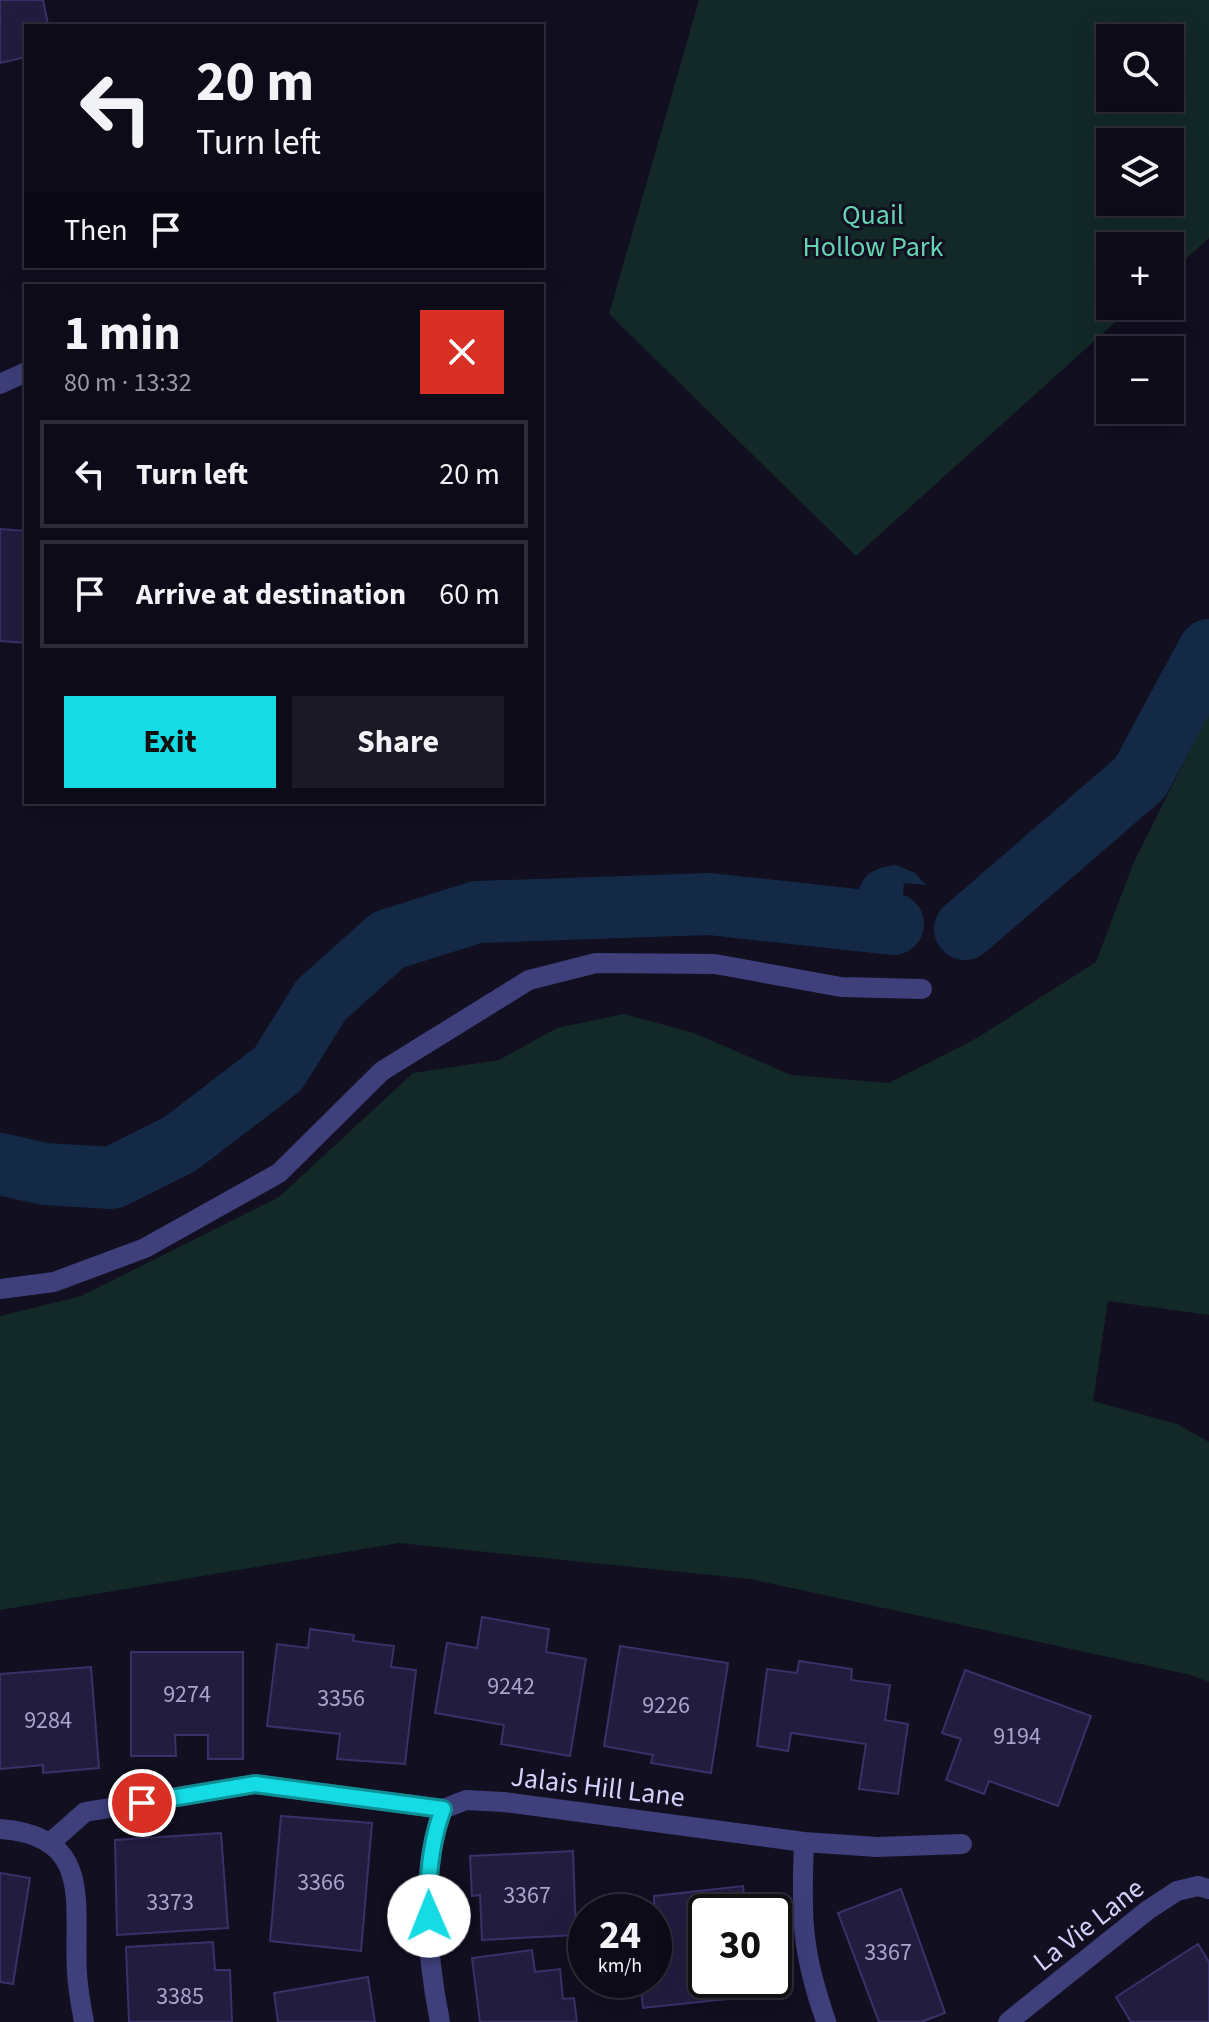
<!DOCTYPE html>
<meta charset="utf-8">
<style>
:root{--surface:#0d0b18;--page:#1b1925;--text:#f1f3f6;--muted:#9a9ba2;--line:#2d2b37;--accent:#15dce4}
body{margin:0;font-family:"Source Sans 3",sans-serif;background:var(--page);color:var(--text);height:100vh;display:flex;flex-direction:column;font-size:30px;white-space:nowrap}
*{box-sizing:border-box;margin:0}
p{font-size:26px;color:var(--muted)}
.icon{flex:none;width:44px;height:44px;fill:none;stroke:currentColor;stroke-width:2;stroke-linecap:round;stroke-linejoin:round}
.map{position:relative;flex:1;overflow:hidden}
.side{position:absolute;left:24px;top:284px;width:520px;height:520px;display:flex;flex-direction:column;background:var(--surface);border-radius:0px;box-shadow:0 8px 32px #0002,0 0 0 2px var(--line)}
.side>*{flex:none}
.banner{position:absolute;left:24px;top:24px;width:520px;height:244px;border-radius:0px;box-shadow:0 8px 32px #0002,0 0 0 2px var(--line);background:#0d0b18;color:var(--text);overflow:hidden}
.fabs{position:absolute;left:1096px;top:24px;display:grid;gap:16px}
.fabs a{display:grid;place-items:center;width:88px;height:88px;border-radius:0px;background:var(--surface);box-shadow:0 8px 32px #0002,0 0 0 2px var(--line);font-size:40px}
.speed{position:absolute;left:568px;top:1894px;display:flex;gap:16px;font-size:40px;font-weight:700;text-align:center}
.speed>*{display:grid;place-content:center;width:104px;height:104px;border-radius:50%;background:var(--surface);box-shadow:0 8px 32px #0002,0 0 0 2px var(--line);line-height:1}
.speed small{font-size:20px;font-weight:400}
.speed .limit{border:4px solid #111;border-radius:12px;background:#fff;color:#111}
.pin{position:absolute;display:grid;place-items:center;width:68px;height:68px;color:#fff;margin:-34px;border:4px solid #fff;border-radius:50%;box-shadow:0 2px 8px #0007}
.me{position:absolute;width:88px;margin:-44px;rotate:359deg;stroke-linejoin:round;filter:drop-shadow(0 0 6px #0008)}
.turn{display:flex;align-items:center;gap:28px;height:168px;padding:0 40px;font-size:36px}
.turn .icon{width:104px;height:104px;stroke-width:2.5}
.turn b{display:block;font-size:56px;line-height:68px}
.then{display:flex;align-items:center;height:76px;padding:0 40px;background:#0003;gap:16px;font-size:30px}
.round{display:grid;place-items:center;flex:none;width:84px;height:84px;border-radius:0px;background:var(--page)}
.overview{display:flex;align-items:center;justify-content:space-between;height:136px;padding:0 40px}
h1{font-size:48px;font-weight:700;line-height:60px}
.cta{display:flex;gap:16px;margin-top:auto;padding:16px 40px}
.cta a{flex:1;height:92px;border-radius:0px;background:var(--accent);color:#111;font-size:32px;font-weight:700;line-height:92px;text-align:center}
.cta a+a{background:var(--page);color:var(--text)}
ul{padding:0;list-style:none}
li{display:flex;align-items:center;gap:24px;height:108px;margin:0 16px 12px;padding:0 24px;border:4px solid var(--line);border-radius:0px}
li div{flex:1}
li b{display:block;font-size:30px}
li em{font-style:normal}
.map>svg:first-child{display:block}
.green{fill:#132927;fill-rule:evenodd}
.water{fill:#132945}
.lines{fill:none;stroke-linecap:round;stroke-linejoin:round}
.river{stroke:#132945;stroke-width:62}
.building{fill:#221d3f;stroke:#393169;stroke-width:2}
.minor{stroke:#3e3f7b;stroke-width:20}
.route-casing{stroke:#0e8f94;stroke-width:20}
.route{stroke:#15dce4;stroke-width:14}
.labels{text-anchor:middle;stroke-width:6;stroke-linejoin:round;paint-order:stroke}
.number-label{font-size:24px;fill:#a8a5cc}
.park-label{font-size:28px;fill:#65d4b1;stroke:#110f20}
.street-label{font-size:28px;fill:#d4d2fb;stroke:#110f20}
</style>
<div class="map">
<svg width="1209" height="2022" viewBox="0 0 1209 2022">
<rect width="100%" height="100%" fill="#110f20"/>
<path class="green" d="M 699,0 L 1209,0 L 1209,238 L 1170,273 L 1170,246 L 1110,246 L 1110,306 L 1133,306 L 856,556 L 609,314 ZM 1110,38 L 1170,38 L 1170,98 L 1110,98 ZM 1110,142 L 1170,142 L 1170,202 L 1110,202 Z
M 1209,712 L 1209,1315 L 1108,1301 L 1093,1401 L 1177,1424 L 1209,1442 L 1209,1682 L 1191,1675 L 750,1579 L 399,1543 L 0,1610 L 0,1316 L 81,1296 L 279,1197 L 413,1073 L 499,1060 L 557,1028 L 624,1014 L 694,1033 L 791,1075 L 889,1083 L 977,1038 L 1096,962 L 1133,864 Z"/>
<path class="water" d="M 896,865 L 915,873 L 926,885 L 904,883 L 902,902 L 894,902 L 888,939 L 856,935 C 859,898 850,870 896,865 Z"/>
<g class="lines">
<path class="river" d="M 965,929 L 1140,778 L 1209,650
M 0,1164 L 45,1174 L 112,1178 L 180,1144 L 278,1069 L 321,1000 L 388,940 L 477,912 L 709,904 L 893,924"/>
</g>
<path class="building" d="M 0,0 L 43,0 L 48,24 L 26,26 L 26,57 L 0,63 Z
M 0,529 L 26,531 L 26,643 L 0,641 Z
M 482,1617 L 549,1629 L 546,1652 L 586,1659 L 570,1756 L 501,1744 L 504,1725 L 435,1713 L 447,1643 L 477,1648 Z
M 310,1629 L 354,1635 L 353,1641 L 394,1646 L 391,1667 L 416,1670 L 405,1764 L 337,1759 L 340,1734 L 267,1726 L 277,1644 L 308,1648 Z
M 620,1646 L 728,1663 L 711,1773 L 651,1763 L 653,1755 L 604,1746 Z
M 131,1652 L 243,1652 L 243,1759 L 208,1759 L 208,1735 L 175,1735 L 176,1756 L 131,1756 Z
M 799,1661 L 852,1669 L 851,1680 L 890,1685 L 885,1720 L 908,1724 L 898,1794 L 859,1789 L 866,1744 L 791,1733 L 788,1751 L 757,1746 L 767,1669 L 797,1673 Z
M 91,1667 L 99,1768 L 43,1773 L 43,1765 L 0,1769 L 0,1674 Z
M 965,1670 L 1091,1716 L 1058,1806 L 989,1781 L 984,1794 L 946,1780 L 961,1739 L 942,1733 Z
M 281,1816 L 372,1823 L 361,1951 L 270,1941 Z
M 221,1833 L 228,1928 L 117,1935 L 115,1840 Z
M 573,1851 L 576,1935 L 482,1940 L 480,1895 L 472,1896 L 470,1856 Z
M 0,1873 L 30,1878 L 13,1984 L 0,1982 Z
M 743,1886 L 746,1912 L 706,1912 L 706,1980 L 744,1980 L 746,1997 L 643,2008 L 640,1980 L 654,1980 L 654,1896 Z
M 901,1889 L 945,2013 L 921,2022 L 879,2022 L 838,1913 Z
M 213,1942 L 215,1970 L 230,1970 L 232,2022 L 129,2022 L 126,1947 Z
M 1198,1944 L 1209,1962 L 1209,2022 L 1131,2022 L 1116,1997 Z
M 532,1950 L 535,1972 L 560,1969 L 563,1999 L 574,1998 L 577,2022 L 480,2022 L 472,1958 Z
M 368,1977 L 375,2022 L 278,2022 L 274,1993 Z"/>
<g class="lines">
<path class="minor" d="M 0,384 L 26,372
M 0,1289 L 54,1282 L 145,1248 L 279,1173 L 382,1071 L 529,980 L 596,963 L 715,964 L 841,987 L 922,989
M 0,1829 C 95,1836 73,1904 77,1973 C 78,1989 81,2006 84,2022
M 804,1842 C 801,1915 801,1951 826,2021
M 50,1843 L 85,1812 L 255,1784 L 443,1809
M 440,2022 C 427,1957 419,1871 443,1809 L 466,1800 L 504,1802 L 804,1842 L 877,1847 L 962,1844
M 1008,2022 L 1148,1910 L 1177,1891 L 1198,1886 L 1209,1889"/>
</g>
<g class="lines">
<g class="route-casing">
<path id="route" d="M 142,1803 L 255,1784 L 443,1809 C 430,1844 427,1879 429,1916"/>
</g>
<use href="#route" class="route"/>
</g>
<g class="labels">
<g class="number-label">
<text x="511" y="1694">9242</text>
<text x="187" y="1702">9274</text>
<text x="341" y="1706">3356</text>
<text x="666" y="1713">9226</text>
<text x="48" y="1728">9284</text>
<text x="1017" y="1744">9194</text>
<text x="321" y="1890">3366</text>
<text x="527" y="1903">3367</text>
<text x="170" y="1910">3373</text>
<text x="888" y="1960">3367</text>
<text x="180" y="2004">3385</text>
</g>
<g class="park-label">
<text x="873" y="224">Quail<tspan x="873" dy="32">Hollow Park</tspan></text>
</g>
<g class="street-label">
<text transform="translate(598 1786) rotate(7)" y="10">Jalais Hill Lane</text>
<text transform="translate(1088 1924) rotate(-38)" y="10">La Vie Lane</text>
</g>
</g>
</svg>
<div class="fabs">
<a><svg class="icon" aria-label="search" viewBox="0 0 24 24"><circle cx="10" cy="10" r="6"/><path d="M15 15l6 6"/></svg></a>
<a><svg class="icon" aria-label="layers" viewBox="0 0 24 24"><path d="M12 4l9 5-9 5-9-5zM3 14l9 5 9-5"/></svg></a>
<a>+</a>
<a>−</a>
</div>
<div class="speed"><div>24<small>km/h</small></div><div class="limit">30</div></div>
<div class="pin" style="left:142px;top:1803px;background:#d93025"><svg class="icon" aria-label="arrive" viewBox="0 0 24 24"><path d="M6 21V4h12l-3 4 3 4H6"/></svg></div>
<svg class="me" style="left:429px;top:1916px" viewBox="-20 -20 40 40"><circle r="19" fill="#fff"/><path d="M0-13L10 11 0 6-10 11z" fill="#15dce4"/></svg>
<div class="banner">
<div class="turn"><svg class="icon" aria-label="left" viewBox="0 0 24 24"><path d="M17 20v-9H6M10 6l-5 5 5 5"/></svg><div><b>20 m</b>Turn left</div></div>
<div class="then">Then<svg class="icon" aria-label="arrive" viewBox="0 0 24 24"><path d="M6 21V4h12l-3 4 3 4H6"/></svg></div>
</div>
<section class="side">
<div class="overview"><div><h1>1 min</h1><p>80 m · 13:32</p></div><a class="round" style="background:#d93025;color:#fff"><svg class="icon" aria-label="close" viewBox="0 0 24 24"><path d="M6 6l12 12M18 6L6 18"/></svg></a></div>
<ul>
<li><svg class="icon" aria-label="left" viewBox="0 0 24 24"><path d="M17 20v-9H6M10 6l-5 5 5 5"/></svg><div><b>Turn left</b></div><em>20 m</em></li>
<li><svg class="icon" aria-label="arrive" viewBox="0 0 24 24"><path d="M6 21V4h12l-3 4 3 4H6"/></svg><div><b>Arrive at destination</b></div><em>60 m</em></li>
</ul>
<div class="cta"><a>Exit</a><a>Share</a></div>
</section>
</div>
